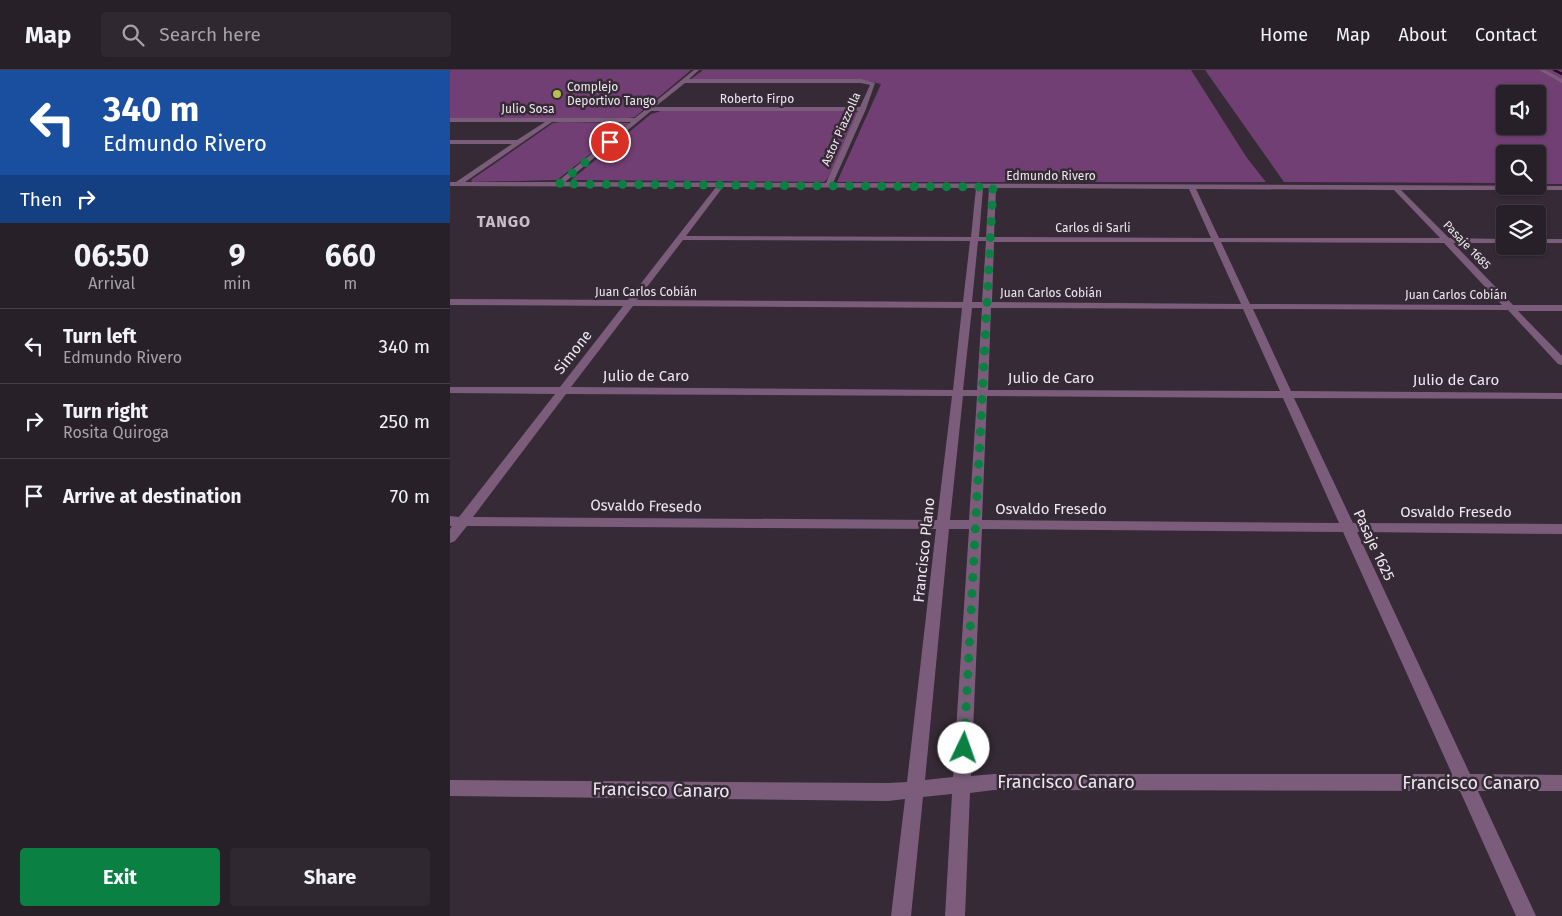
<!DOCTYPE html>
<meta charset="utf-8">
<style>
:root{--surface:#282028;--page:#302830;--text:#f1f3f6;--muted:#a5a3a8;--line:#443e45;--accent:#0b8043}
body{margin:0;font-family:"Fira Sans",sans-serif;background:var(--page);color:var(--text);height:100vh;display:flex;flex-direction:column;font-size:19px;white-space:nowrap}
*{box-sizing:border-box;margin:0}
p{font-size:16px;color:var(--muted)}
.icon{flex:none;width:28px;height:28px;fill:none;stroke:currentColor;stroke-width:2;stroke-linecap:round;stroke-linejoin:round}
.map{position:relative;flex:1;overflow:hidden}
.drawer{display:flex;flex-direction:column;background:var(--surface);width:450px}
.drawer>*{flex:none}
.guide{background:#1a4fa0;color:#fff;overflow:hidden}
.tools{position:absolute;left:1046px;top:15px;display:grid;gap:10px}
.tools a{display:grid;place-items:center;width:50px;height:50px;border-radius:5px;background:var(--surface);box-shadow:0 1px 4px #0004,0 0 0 1px var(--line);font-size:25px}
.pin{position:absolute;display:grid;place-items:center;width:42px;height:42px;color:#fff;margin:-21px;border:2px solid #fff;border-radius:50%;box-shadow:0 1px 5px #0007}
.me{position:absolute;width:55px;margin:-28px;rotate:3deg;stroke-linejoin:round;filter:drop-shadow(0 0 4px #0008)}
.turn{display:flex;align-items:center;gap:18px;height:105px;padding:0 20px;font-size:22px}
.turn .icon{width:65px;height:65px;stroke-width:2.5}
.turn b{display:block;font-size:35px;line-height:42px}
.then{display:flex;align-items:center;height:48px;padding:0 20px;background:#0003;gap:10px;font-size:19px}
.eta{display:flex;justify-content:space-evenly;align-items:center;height:85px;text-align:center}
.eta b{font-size:30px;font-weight:700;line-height:35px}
.cta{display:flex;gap:10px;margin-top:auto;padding:10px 20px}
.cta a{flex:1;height:58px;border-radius:5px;background:var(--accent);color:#fff;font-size:20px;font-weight:700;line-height:58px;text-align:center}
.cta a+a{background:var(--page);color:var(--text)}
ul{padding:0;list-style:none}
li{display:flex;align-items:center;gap:15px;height:75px;padding:0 20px;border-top:1px solid var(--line)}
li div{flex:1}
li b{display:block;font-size:19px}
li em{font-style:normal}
header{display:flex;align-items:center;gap:30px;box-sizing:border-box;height:70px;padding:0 25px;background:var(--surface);border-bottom:1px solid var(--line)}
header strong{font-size:24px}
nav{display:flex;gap:28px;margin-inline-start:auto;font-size:18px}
.search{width:350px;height:45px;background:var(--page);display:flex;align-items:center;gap:12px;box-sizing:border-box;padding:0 18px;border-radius:5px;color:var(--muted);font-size:19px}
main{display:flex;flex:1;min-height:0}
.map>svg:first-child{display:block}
.green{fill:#713f73;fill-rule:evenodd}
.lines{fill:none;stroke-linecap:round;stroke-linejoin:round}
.stream{stroke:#260428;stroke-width:2.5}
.minor{fill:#7b5d7b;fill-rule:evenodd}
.route{stroke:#0b8043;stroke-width:9;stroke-dasharray:0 16.2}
.poi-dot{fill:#b3c24b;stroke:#352a35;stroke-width:2}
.labels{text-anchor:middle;stroke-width:5;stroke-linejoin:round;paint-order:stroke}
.far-poi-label{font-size:12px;fill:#eee7ee;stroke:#352a35;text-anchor:start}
.far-street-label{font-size:12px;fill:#eee7ee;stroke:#352a35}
.street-label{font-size:15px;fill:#eee7ee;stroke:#352a35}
.far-district-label{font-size:16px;font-weight:bold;letter-spacing:1px;fill:#cabcca;stroke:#352a35}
.near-street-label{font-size:18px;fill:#eee7ee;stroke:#352a35}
</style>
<header>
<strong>Map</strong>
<div class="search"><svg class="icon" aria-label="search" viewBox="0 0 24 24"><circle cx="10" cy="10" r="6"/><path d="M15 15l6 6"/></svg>Search here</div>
<nav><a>Home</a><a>Map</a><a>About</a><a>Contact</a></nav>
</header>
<main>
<section class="drawer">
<div class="guide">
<div class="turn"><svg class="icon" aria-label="left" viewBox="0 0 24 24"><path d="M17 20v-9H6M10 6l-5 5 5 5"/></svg><div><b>340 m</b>Edmundo Rivero</div></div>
<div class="then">Then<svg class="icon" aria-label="right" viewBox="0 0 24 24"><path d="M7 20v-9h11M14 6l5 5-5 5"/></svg></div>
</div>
<div class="eta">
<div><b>06:50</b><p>Arrival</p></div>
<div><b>9</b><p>min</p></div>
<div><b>660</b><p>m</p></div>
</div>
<ul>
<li><svg class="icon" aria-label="left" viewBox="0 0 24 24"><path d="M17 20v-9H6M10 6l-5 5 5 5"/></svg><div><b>Turn left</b><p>Edmundo Rivero</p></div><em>340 m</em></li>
<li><svg class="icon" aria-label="right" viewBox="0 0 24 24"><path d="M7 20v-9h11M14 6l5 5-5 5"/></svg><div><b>Turn right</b><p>Rosita Quiroga</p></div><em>250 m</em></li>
<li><svg class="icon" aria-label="arrive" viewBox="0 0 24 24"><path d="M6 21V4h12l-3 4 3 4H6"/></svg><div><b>Arrive at destination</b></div><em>70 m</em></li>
</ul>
<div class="cta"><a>Exit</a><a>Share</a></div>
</section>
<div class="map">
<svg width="1112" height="846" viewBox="0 0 1112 846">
<rect width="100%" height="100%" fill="#352a35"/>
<path class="green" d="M 0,0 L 241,0 L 185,47 L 178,48 L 0,48 Z
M 253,0 L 741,0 L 797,88 L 816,112 L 387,112 L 431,14 L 417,11 L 241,9 Z
M 755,0 L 1112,0 L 1112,114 L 1088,114 L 1088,84 L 1055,84 L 1055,113 L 834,112 ZM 1055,24 L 1088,24 L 1088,56 L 1055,56 Z
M 211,41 L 406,41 L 408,43 L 378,108 L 374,112 L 121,110 L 201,44 Z
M 111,52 L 180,53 L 107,110 L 22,112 L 21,110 L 103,53 Z"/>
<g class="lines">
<path class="stream" d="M 1104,0 L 1112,4"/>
<path class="minor" d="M 244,0 L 249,0 L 239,9 L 411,9 L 425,13 L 416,39 L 383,113 L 1112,116 L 1112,120 L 951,120 L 999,168 L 1055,169 L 1055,173 L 1003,173 L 1063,235 L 1112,235 L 1112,241 L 1068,241 L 1112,286 L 1112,295 L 1108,294 L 1058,240 L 803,239 L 841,321 L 1112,323 L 1112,329 L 844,328 L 903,453 L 1112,454 L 1112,464 L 907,462 L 1020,704 L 1112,705 L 1112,721 L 1028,721 L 1086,846 L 1066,846 L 1010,721 L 544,720 L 520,723 L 515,846 L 495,846 L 502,724 L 473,727 L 461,846 L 441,846 L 455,729 L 438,731 L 0,726 L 0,710 L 438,713 L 457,712 L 486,459 L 17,456 L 5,471 L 0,473 L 0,459 L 2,456 L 0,456 L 0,446 L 9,447 L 105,324 L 0,323 L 0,317 L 110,317 L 173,236 L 0,235 L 0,229 L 178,230 L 266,117 L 0,116 L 0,112 L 6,112 L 62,74 L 0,74 L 0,70 L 67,70 L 95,52 L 0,52 L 0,48 L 185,48 ZM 235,13 L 411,13 L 420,15 L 410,37 L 205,37 ZM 201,41 L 408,41 L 376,113 L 115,112 ZM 102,52 L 181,52 L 107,112 L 15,112 ZM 273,117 L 526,118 L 521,167 L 236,166 ZM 533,118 L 539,118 L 536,167 L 529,167 ZM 546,118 L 739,119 L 761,168 L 544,167 ZM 746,119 L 944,120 L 990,168 L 769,168 ZM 233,170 L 520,171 L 513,232 L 187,230 ZM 528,171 L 536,171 L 532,232 L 522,232 ZM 544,172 L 763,172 L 791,234 L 542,232 ZM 771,172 L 994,173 L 1052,235 L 800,234 ZM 183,236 L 512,238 L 503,320 L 121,317 ZM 522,238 L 532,238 L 527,320 L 513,320 ZM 541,238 L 793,239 L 830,321 L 538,320 ZM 116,324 L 502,326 L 487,450 L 23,447 ZM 513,326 L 527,326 L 519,450 L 500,450 ZM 537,326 L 833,328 L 889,453 L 532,450 ZM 499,459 L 519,459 L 503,707 L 475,710 ZM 532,459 L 893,462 L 1002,704 L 544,704 L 521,706 Z
M 1089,0 L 1095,0 L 1112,9 L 1112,13 Z
M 1088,169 L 1112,169 L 1112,173 L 1088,173 Z"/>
</g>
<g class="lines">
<path class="route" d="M 160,72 L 109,114 L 543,117 L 514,678"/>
</g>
<circle class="poi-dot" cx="107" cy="24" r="5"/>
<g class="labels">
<g class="far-poi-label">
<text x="117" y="21">Complejo<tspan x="117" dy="14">Deportivo Tango</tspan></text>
</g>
<g class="far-street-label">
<text x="307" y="33">Roberto Firpo</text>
<text x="78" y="43">Julio Sosa</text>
<text transform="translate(391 59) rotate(-66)" y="4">Astor Piazzolla</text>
<text x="601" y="110">Edmundo Rivero</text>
<text x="643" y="162">Carlos di Sarli</text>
<text transform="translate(1017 175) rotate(46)" y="4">Pasaje 1685</text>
<text x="196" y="226">Juan Carlos Cobián</text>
<text x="601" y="227">Juan Carlos Cobián</text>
<text x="1006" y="229">Juan Carlos Cobián</text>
</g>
<g class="street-label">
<text transform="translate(123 282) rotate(-52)" y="5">Simone</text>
<text x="196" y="311">Julio de Caro</text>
<text x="601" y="313">Julio de Caro</text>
<text x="1006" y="315">Julio de Caro</text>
<text transform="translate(196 436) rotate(1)" y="5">Osvaldo Fresedo</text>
<text x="601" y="444">Osvaldo Fresedo</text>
<text x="1006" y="447">Osvaldo Fresedo</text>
<text transform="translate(924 475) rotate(65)" y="5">Pasaje 1625</text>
<text transform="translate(474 480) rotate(-84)" y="5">Francisco Plano</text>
</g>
<g class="far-district-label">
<text x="54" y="157">TANGO</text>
</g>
<g class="near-street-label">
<text x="616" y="718">Francisco Canaro</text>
<text x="1021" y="719">Francisco Canaro</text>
<text transform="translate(211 720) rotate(1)" y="6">Francisco Canaro</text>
</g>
</g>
</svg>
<div class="tools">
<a><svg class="icon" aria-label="sound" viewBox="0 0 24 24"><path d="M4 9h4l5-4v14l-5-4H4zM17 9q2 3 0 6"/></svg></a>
<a><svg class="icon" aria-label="search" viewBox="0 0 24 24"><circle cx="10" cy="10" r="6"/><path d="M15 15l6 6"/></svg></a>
<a><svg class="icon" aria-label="layers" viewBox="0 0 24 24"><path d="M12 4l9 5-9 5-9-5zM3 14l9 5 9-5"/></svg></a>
</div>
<div class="pin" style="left:160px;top:72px;background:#d93025"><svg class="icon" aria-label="arrive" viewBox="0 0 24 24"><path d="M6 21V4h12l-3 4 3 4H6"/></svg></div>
<svg class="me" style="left:514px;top:678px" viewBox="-20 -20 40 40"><circle r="19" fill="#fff"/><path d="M0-13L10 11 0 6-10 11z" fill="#0b8043"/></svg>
</div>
</main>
